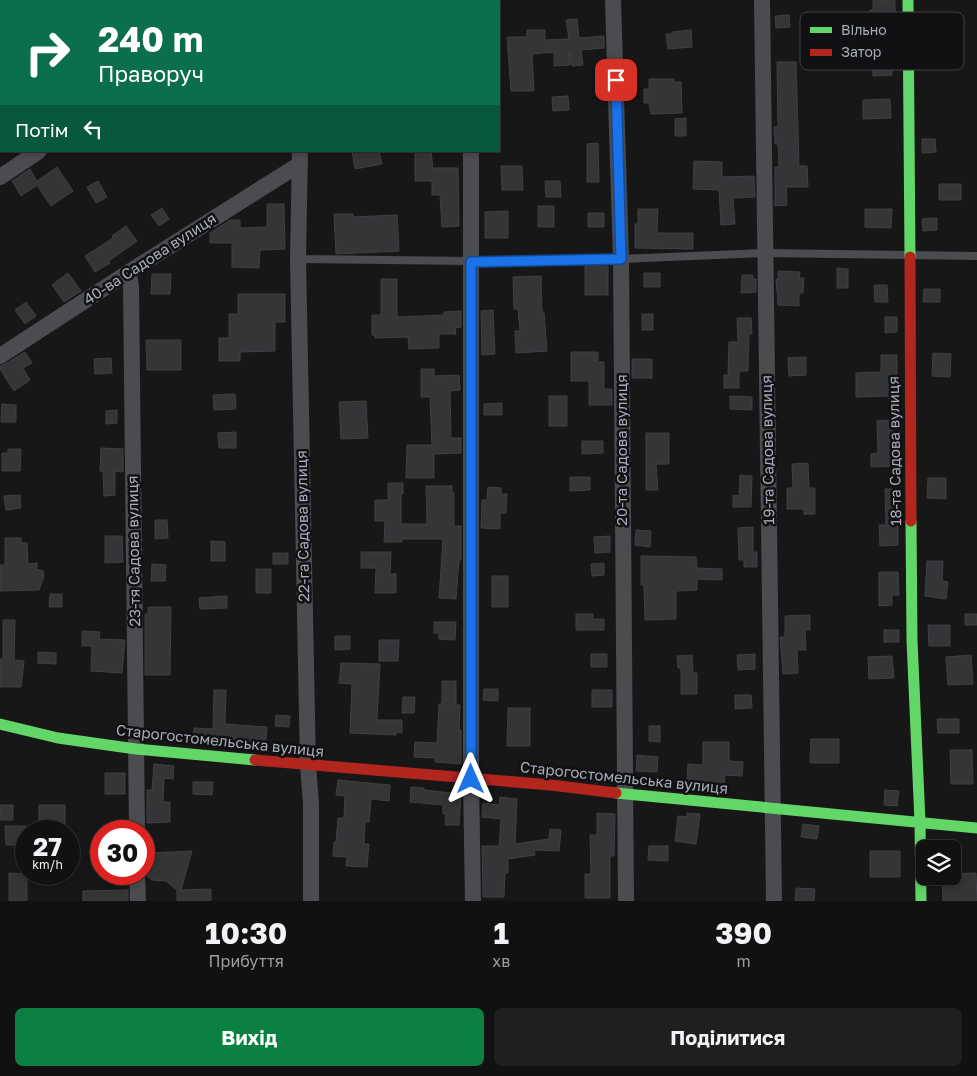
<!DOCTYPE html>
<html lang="uk">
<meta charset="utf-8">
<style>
:root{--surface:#111;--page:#1e1f1f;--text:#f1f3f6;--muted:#9c9d9f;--line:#303131;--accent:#0b8043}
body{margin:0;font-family:"Golos Text",sans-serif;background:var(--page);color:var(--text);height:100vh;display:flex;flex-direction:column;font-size:19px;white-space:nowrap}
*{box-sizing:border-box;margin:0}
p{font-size:16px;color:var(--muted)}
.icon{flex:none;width:28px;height:28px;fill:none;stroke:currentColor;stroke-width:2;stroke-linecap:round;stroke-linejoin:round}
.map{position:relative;height:901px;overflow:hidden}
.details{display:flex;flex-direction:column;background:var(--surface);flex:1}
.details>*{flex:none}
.top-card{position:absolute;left:0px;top:0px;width:500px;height:152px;box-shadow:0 2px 8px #0003,0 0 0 1px var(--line);background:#0b6e4f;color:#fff;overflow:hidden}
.controls{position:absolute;left:916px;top:840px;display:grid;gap:10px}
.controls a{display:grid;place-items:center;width:45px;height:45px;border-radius:8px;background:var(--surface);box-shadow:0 2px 8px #0003,0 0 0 1px var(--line);font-size:25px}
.speed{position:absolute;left:15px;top:820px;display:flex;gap:10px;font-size:25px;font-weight:700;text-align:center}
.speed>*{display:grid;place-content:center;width:65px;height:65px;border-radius:50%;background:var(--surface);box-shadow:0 2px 8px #0003,0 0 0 1px var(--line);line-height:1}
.speed small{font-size:12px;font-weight:400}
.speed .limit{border:8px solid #d22;background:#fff;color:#111}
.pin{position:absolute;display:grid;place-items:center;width:42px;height:42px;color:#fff;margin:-21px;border-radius:10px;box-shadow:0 2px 8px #0006}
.me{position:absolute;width:55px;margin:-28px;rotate:0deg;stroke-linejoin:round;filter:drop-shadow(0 0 4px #0008)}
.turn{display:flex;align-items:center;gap:18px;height:105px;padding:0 15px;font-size:22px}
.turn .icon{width:65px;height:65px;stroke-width:2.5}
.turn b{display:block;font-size:35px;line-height:42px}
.then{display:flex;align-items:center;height:48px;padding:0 15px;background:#0003;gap:10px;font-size:19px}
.eta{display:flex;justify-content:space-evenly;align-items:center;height:85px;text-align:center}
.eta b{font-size:30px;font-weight:700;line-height:35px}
.primary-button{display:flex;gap:10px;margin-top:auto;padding:10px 15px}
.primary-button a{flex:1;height:58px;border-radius:8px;background:var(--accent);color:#fff;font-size:20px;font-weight:700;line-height:58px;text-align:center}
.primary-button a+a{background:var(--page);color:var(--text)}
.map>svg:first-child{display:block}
.building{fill:#343537;stroke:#3f4043}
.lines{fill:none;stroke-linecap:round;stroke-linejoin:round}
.lane{stroke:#4b4c50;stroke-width:8}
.street{stroke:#4b4c50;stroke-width:16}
.fast{stroke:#63d668;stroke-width:11}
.jam{stroke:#b3261e;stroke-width:11}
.route-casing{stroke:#114b97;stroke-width:12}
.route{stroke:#1a73e8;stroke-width:9}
.labels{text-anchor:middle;stroke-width:5;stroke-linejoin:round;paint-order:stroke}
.street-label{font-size:15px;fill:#a8adb8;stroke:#111113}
.key{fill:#111113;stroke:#3e4045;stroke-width:1}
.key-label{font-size:14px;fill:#a8adb8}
</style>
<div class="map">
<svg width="977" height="901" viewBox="0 0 977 901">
<rect width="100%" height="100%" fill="#171717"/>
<path class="building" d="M 873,0 L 895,0 L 895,33 L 870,32 L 870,10 L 873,10 Z
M 789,15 L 790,27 L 776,28 L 775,16 Z
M 577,19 L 579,38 L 604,36 L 604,48 L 581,50 L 583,65 L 572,66 L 570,52 L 570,65 L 554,66 L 554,52 L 532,54 L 534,91 L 511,91 L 507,37 L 527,37 L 527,30 L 545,30 L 545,40 L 569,39 L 566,20 Z
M 691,30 L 692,47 L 668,49 L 666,34 L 672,34 L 672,32 Z
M 777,62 L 796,62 L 799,166 L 807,166 L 808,187 L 786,187 L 787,205 L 775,206 L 775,167 L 779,167 L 778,144 L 775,144 L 774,127 L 778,127 Z
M 873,64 L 892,64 L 892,75 L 873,76 Z
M 649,79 L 674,79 L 674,82 L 681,82 L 682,113 L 651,114 L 649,103 L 644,103 L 644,89 L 649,89 Z
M 568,96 L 569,110 L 553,111 L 552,97 Z
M 890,99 L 891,118 L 863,119 L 863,100 Z
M 686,118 L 686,136 L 675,136 L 675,119 Z
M 922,139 L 935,139 L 936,152 L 922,153 Z
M 598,143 L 599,182 L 587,182 L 587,144 Z
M 352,151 L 379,151 L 382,164 L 355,169 Z
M 415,151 L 431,151 L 433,168 L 458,168 L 459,226 L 442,227 L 440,195 L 432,195 L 432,181 L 415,181 Z
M 694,161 L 722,162 L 722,177 L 754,176 L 755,197 L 733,198 L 735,224 L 721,225 L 719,190 L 693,189 Z
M 501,166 L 522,166 L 523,190 L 502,190 Z
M 57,167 L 73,191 L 51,206 L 37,185 L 21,196 L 12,181 L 30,169 L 37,181 Z
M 98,181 L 107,197 L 96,203 L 87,187 Z
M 545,181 L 560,181 L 561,197 L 546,197 Z
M 939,184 L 961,184 L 961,200 L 939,200 Z
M 267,204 L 284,204 L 285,249 L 260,250 L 259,268 L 232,267 L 232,243 L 210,243 L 210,233 L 230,220 L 240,220 L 240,228 L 267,227 Z
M 538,206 L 554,206 L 554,227 L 538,227 Z
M 162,208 L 169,219 L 159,226 L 151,215 Z
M 638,209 L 658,209 L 657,233 L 693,233 L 693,249 L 635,248 L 635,224 L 638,224 Z
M 865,209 L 892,209 L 891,228 L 865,227 Z
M 508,211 L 508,238 L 485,238 L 485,212 Z
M 588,213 L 604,213 L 604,227 L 588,227 Z
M 334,214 L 353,214 L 353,217 L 397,215 L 399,251 L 336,254 Z
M 937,218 L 937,230 L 923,231 L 922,219 Z
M 126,226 L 137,241 L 109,261 L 110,263 L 95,272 L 85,256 L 113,238 L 112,236 Z
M 585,266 L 608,266 L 608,295 L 585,295 Z
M 837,268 L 848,269 L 848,288 L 837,288 Z
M 778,271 L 800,272 L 799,278 L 804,278 L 803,293 L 799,293 L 799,306 L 778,305 L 776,279 L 778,280 Z
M 68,273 L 81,291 L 64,302 L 52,285 Z
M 644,273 L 660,273 L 660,287 L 644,287 Z
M 152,274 L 171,274 L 170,294 L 151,294 Z
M 742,275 L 753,275 L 753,279 L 756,279 L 756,292 L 741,293 Z
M 541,276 L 542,312 L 544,312 L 547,351 L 516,353 L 515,331 L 520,331 L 518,309 L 514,309 L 513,277 Z
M 381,279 L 397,279 L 397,317 L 444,315 L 444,312 L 461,311 L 461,327 L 455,328 L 456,334 L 439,334 L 439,348 L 409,349 L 408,337 L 375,338 L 375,335 L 372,335 L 372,315 L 381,315 Z
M 874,285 L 887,285 L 888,302 L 875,302 Z
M 924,289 L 940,289 L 940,302 L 923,302 Z
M 238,294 L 285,294 L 285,322 L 275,322 L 275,351 L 240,352 L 240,361 L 219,361 L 219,338 L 229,338 L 229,314 L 238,314 Z
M 26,302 L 36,316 L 25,324 L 15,310 Z
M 493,310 L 495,354 L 482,355 L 481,311 Z
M 642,314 L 653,314 L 653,330 L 642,330 Z
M 885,317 L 897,317 L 897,332 L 885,333 Z
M 737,318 L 751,318 L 752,334 L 749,334 L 748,371 L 739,371 L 739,388 L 724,388 L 724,375 L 728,375 L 729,342 L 738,342 Z
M 146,340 L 181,340 L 181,370 L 147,370 Z
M 25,352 L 32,363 L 23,368 L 30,380 L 14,391 L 0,369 L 0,366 L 5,364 Z
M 571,352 L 598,352 L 598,362 L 604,362 L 604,389 L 612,389 L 612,405 L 589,405 L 589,381 L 571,381 Z
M 933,353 L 951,354 L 950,377 L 932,376 Z
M 881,355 L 897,355 L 897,399 L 889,399 L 889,396 L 856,397 L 856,373 L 881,372 Z
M 806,357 L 806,375 L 789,376 L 788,358 Z
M 111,358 L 112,373 L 95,374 L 94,359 Z
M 632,359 L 652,359 L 652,378 L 632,378 Z
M 421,369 L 434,369 L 434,376 L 459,375 L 460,390 L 450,391 L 451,438 L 461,438 L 461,453 L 434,454 L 434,478 L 406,478 L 407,445 L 432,445 L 430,397 L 421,397 Z
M 235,394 L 236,409 L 214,410 L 213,395 Z
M 549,396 L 567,396 L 567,426 L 549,426 Z
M 730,396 L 752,397 L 752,410 L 730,409 Z
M 366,401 L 368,438 L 341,439 L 339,402 Z
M 502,403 L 502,415 L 484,415 L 484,404 Z
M 2,404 L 16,405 L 16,422 L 1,422 Z
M 117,410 L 117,423 L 106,424 L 106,411 Z
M 893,420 L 892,466 L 871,467 L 871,454 L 878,453 L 877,421 Z
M 236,432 L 236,448 L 219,448 L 218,433 Z
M 646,433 L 669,433 L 669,464 L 656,464 L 658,490 L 646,490 Z
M 582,441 L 603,441 L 603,453 L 582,454 Z
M 101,448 L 123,449 L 123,472 L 115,471 L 115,495 L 104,496 L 103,471 L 100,471 Z
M 8,449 L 21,449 L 20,471 L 2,471 L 2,453 L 8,453 Z
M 808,463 L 809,488 L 815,488 L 815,514 L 804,514 L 804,509 L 787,509 L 787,488 L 793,488 L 792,464 Z
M 740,475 L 752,476 L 751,507 L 733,507 L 733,495 L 739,496 Z
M 570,477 L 590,477 L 590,490 L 570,491 Z
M 928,478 L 946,478 L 946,499 L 927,498 Z
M 388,483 L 403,483 L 403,494 L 401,494 L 401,524 L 427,524 L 426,486 L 452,486 L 452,493 L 454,493 L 454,526 L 461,526 L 461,560 L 459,560 L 456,599 L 439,598 L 443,539 L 402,539 L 402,542 L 384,542 L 385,521 L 375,521 L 375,500 L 388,500 Z
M 488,487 L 501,488 L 501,494 L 507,494 L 506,513 L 500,513 L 500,529 L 481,528 L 482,500 L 487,500 Z
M 885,489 L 898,489 L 898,545 L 880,546 L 879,525 L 886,525 Z
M 20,495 L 21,508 L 6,510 L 4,496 Z
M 155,520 L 167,520 L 168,538 L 155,539 Z
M 753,527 L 753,552 L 757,552 L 757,567 L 744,567 L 744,560 L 739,560 L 738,528 Z
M 636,530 L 651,531 L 650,547 L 635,545 Z
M 105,536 L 122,536 L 123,562 L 105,563 Z
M 610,536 L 610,552 L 595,553 L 594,537 Z
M 5,538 L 21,538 L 21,543 L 27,543 L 28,564 L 37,563 L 37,569 L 43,571 L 44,576 L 39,590 L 0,591 L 0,565 L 5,565 Z
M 211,541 L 225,542 L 225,561 L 211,561 Z
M 361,552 L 391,552 L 390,574 L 396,574 L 396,593 L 375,593 L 376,568 L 361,568 Z
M 273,553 L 288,553 L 288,564 L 273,564 Z
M 641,556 L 696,557 L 697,568 L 722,569 L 722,580 L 697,579 L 697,590 L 676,591 L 676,619 L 645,620 L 644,585 L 641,585 Z
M 927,561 L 943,561 L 942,581 L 948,582 L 946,599 L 925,596 Z
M 604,563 L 604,575 L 592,576 L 591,564 Z
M 152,564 L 166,565 L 165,581 L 151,581 Z
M 256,569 L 271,569 L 271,593 L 256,593 Z
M 879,572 L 898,572 L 899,595 L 892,595 L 892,605 L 879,606 Z
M 492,576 L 508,576 L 508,607 L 492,607 Z
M 50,594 L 62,594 L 62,607 L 49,607 Z
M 227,596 L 227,608 L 200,609 L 199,598 Z
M 148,607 L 171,607 L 170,675 L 145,675 L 145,614 L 148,614 Z
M 576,614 L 593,614 L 593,619 L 604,619 L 604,630 L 576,630 Z
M 965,614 L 977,614 L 977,625 L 965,625 Z
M 810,615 L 810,630 L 805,630 L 806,650 L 797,650 L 798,673 L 783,674 L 780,637 L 785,637 L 785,616 Z
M 3,620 L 15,620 L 14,660 L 24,661 L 21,687 L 0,687 L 0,659 L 3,659 Z
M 434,622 L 456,622 L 455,640 L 439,639 L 439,633 L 434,633 Z
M 928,625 L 950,625 L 950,646 L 929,646 Z
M 884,630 L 899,630 L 899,642 L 884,642 Z
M 82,631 L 100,632 L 99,639 L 125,640 L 122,673 L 91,671 L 92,646 L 82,646 Z
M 335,636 L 350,636 L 350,649 L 335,650 Z
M 379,640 L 399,640 L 398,661 L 379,661 Z
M 38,652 L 56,653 L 56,664 L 38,663 Z
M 591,654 L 607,654 L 607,667 L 591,667 Z
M 755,654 L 755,669 L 738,670 L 737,655 Z
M 692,655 L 693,673 L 697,673 L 697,694 L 681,694 L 681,668 L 678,668 L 677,656 Z
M 971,655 L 973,684 L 948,685 L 946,657 Z
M 892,656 L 894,678 L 869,679 L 868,657 Z
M 341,663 L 380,664 L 377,720 L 402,720 L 402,733 L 396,732 L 396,735 L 350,733 L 352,684 L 339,683 Z
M 442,681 L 456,681 L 456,705 L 460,705 L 459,730 L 461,730 L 461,764 L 435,762 L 435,758 L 414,757 L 415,742 L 437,743 L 439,704 L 442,704 Z
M 484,689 L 498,689 L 498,701 L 483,700 Z
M 214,690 L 226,690 L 225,724 L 267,727 L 265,747 L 193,741 L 194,728 L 213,729 Z
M 592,690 L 612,690 L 612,707 L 592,707 Z
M 735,695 L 751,695 L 752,708 L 735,709 Z
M 403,697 L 415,697 L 414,713 L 402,713 Z
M 508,708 L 530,708 L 530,746 L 507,746 Z
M 276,715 L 290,716 L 289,727 L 275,726 Z
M 937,719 L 959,719 L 959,733 L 938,733 Z
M 649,726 L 660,726 L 660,742 L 649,741 Z
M 811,739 L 839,739 L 839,763 L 810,763 Z
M 703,742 L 729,742 L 729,761 L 743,762 L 742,776 L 725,775 L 724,789 L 703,788 L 703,782 L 687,781 L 688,764 L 703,765 Z
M 950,750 L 972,750 L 973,784 L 951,784 Z
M 637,755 L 658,757 L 657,772 L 636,771 Z
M 154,764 L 174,766 L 173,779 L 164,778 L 163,802 L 170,802 L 170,822 L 147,823 L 147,790 L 152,790 Z
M 105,773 L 125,773 L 125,794 L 105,794 Z
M 338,780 L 390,785 L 389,801 L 371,799 L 369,822 L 365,822 L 364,844 L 369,844 L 367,867 L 346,866 L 347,857 L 333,856 L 334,842 L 336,842 L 338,818 L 344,818 L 345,796 L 336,795 Z
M 193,782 L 213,782 L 212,795 L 193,794 Z
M 411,787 L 424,788 L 424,790 L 461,794 L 459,825 L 445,825 L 446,814 L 443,814 L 443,805 L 410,802 Z
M 885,790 L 899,791 L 897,806 L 884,805 Z
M 500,797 L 517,799 L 515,844 L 549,839 L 550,829 L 561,830 L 559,851 L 534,850 L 535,855 L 508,859 L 508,873 L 505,873 L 504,897 L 483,897 L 482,846 L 499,846 L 501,819 L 482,817 L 483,803 L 499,805 Z
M 0,805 L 13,805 L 13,820 L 0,820 Z
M 39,805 L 65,805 L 65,831 L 39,831 Z
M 597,813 L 615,814 L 614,856 L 610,856 L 610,898 L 585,898 L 585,874 L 591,874 L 590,835 L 597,835 Z
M 687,813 L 700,814 L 696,844 L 675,841 L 678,816 L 687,817 Z
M 803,824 L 819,826 L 817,839 L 801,837 Z
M 5,826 L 26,826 L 26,845 L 6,845 Z
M 649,846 L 668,846 L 668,861 L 648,860 Z
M 192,851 L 181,890 L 211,889 L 211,901 L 177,901 L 177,890 L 166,881 L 152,880 L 147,876 L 152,865 L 152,853 Z
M 870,851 L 900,851 L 900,877 L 870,877 Z
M 9,873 L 27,874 L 27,901 L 9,901 Z
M 976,873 L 977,901 L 943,901 L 942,876 L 952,876 L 952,874 Z
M 796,888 L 815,889 L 814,901 L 795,901 Z
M 128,890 L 128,901 L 83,901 L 83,891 Z"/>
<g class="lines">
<path class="lane" d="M 302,257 L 301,259 L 471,261 L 621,259 L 766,253 L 977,256"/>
<path class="street" d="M 259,0 L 259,1
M 471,0 L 471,1
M 613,0 L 621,259 L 626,901
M 762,0 L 774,901
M 300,151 L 298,259 L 308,765 L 311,804 L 311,901
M 471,151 L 471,779 L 473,901
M 0,177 L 39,151
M 129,272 L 131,287 L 137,831
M 0,356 L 129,272 L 300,164
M 137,874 L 138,901"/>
<path class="fast" d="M 908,0 L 910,257
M 911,521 L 912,640 L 920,822 L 921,901
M 0,724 L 58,738 L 136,749 L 255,760
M 616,793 L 977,828"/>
<path class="jam" d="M 910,257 L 911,521
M 255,760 L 551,785 L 616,793"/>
</g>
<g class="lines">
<g class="route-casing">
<path id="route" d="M 471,779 L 471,262 L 621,259 L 616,80"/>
</g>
<use href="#route" class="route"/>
</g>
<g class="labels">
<g class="street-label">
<text transform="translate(150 259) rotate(-33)" y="5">40-ва Садова вулиця</text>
<text transform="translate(622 450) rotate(-90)" y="5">20-та Садова вулиця</text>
<text transform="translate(768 450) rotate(-91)" y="5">19-та Садова вулиця</text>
<text transform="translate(895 451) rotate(-91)" y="5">18-та Садова вулиця</text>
<text transform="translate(303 526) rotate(-91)" y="5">22-га Садова вулиця</text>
<text transform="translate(134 551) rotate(-91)" y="5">23-тя Садова вулиця</text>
<text transform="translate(220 741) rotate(6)" y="5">Старогостомельська вулиця</text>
<text transform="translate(624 778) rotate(6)" y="5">Старогостомельська вулиця</text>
</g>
</g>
<rect x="800" y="12" width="164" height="58" rx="8" class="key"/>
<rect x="810" y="27" width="22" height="6" fill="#63d668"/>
<rect x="810" y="49" width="22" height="7" fill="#b3261e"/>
<g class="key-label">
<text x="841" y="35">Вільно</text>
<text x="841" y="57">Затор</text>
</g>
</svg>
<div class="controls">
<a><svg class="icon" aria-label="layers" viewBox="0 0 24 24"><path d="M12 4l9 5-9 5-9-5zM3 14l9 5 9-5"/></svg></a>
</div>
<div class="speed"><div>27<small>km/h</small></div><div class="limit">30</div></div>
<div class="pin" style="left:616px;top:80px;background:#d93025"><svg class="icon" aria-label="arrive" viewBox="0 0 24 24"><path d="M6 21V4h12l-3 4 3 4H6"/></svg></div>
<svg class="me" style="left:471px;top:779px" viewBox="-20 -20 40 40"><path d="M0-17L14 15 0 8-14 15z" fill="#1a73e8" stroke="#fff" stroke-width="4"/></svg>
<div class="top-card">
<div class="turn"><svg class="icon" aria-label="right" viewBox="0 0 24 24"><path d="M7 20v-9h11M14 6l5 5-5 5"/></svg><div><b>240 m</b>Праворуч</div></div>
<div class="then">Потім<svg class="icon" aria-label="left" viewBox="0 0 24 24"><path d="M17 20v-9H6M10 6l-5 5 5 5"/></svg></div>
</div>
</div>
<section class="details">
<div class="eta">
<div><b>10:30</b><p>Прибуття</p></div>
<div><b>1</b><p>хв</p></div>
<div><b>390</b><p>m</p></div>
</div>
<div class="primary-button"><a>Вихід</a><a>Поділитися</a></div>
</section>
